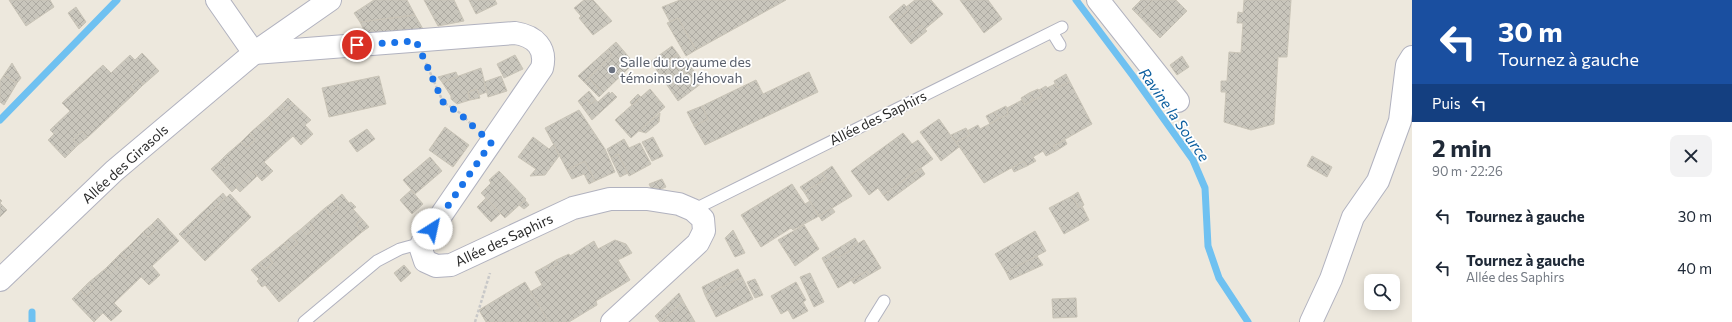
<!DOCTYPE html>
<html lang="fr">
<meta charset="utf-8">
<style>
:root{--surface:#fff;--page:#f2f2f3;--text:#1f2937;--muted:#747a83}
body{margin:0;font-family:Commissioner,sans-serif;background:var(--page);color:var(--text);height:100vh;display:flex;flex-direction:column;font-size:15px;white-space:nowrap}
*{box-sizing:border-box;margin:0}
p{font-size:13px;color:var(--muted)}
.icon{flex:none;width:22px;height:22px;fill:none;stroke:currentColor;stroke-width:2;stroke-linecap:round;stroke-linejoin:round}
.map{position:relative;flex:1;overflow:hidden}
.details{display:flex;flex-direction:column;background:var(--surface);width:320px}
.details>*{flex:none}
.guide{background:#1a4fa0;color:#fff;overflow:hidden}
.fabs{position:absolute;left:1364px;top:274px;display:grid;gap:8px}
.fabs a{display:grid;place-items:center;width:36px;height:36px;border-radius:8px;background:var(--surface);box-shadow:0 2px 10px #0003;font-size:20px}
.pin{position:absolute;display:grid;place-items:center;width:34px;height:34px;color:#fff;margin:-17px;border:2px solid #fff;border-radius:50%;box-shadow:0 1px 4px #0007}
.me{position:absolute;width:44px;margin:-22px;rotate:35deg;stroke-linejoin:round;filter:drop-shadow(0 0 3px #0008)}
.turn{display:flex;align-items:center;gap:14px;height:84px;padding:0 20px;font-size:18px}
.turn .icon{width:52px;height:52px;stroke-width:2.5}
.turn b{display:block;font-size:28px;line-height:34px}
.then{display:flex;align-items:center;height:38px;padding:0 20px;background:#0003;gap:8px;font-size:15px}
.round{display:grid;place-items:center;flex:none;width:42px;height:42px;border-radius:8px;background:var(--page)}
.head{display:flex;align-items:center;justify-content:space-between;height:68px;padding:0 20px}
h1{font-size:24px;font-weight:700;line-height:30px}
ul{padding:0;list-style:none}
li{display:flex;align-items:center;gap:12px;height:52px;padding:0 20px}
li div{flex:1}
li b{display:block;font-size:15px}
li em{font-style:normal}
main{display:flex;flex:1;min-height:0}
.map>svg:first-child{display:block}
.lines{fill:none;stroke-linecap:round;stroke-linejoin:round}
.stream{stroke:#6fc1f1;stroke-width:7}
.building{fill:url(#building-cross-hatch);stroke:#c9c4b7}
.lane-casing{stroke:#b1b2bf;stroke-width:13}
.street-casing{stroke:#b1b2bf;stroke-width:24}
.secondary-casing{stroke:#b1b2bf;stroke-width:24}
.path{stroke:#c8c8c8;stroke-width:2.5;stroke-dasharray:3 2;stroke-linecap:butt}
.lane{stroke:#fff;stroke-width:11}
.street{stroke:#fff;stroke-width:22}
.secondary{stroke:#fff;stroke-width:22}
.route{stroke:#1a73e8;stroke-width:7;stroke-dasharray:0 12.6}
.worship-dot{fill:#6b7280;stroke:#fff;stroke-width:1.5}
.labels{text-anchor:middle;stroke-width:3.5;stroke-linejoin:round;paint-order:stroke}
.worship-label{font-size:14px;fill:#5b616d;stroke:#fff;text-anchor:start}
.street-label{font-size:14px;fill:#2b2b2b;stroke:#fff}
.water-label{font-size:15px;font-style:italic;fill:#0b5e9f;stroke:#fff}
</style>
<main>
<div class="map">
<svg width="1412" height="322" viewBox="0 0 1412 322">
<defs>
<pattern id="building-cross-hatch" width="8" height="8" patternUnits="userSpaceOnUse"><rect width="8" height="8" fill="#c9c6bc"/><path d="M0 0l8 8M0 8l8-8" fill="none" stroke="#adaaa2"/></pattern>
</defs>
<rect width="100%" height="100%" fill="#ede8dd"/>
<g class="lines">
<path class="stream" d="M 1076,0 L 1133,76 L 1193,160 L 1205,188 L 1208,246 L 1219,278 L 1248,322
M 0,120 L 117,0
M 32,312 L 32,322"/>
</g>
<path class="building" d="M 9,0 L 50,0 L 54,7 L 26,26 Z
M 374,0 L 407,0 L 415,15 L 360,22 L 354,13 Z
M 424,0 L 454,0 L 464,21 L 438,26 Z
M 469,0 L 495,0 L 497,4 L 476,14 Z
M 584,0 L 593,0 L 612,21 L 593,35 L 579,18 L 581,16 L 574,8 Z
M 680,0 L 786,0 L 696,50 L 678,18 L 670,22 L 662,7 Z
M 915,0 L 931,0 L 943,14 L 925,29 L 921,25 L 906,38 L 894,23 L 909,10 L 906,7 Z
M 960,0 L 988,0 L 1002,19 L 984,33 Z
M 1141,0 L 1153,0 L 1138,15 L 1132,9 Z
M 1153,0 L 1176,0 L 1187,11 L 1160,38 L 1138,15 Z
M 1244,0 L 1291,0 L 1287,57 L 1278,57 L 1274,124 L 1251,130 L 1224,122 L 1226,92 L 1221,92 L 1221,81 L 1227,81 L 1229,52 L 1241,53 L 1243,23 L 1237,23 L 1238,12 L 1243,13 Z
M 904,4 L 909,10 L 894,23 L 889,17 Z
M 76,7 L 86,22 L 79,29 L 68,13 Z
M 415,15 L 423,29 L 367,36 L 360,22 Z
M 678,18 L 696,50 L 686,56 L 667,23 Z
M 921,25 L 927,31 L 911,44 L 906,38 Z
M 616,42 L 634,63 L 603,93 L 589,78 L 612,55 L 607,50 Z
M 672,46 L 678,54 L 656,69 L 650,62 Z
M 607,50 L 612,55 L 584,82 L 578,76 Z
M 142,53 L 159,71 L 143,85 L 138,79 L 130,87 L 135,93 L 88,137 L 82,131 L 73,140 L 78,145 L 65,158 L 48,140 L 54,134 L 50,130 L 70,111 L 62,103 L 103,65 L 111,73 L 130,55 L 135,60 Z
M 678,54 L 684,63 L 687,61 L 702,83 L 678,101 L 656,69 Z
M 515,55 L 523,69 L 504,78 L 497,64 Z
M 1182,56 L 1189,67 L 1177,75 L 1170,65 Z
M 12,63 L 21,78 L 17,83 L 4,75 Z
M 481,68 L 487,92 L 479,95 L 477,89 L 468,92 L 470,100 L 457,104 L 451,99 L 451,96 L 442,82 Z
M 456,72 L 458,77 L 442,82 L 438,77 Z
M 809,72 L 818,92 L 705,145 L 694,126 L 708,119 L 702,106 L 756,80 L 763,94 Z
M 1066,74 L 1070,82 L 1057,88 L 1054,81 Z
M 4,75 L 17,83 L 4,105 L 0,102 L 0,81 Z
M 379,76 L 386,104 L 329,117 L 322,88 Z
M 501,76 L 507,91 L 488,97 L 484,82 Z
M 589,78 L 603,93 L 599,97 L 584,82 Z
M 138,79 L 143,85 L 135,93 L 130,87 Z
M 1070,82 L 1092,124 L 1053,146 L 1056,151 L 1046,156 L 1043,151 L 1033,157 L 1036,161 L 1027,166 L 1024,161 L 984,183 L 956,142 L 970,135 L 967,131 L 978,125 L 980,129 L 1008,114 L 1007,108 L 1022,100 L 1025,105 L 1042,96 L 1039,90 L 1046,86 L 1047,88 L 1055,84 L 1057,88 Z
M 477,89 L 480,98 L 470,100 L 468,92 Z
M 650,89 L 665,107 L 631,138 L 615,120 Z
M 1038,89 L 1042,96 L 1033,100 L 1029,93 Z
M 589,91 L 596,100 L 591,104 L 587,99 L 581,105 L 578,101 Z
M 609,92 L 610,94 L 612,92 L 617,97 L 592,120 L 581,105 L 587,99 L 591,104 L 596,100 L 598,102 Z
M 1029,93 L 1033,100 L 1025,105 L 1021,98 Z
M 638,94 L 641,97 L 632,105 L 630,102 Z
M 288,98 L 293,103 L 286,111 L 281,105 Z
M 293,103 L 311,120 L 305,125 L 313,134 L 301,145 L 293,136 L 264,162 L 273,171 L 262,181 L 253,171 L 232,192 L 211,169 L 219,162 L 225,168 L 232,161 L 226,155 L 241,142 L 247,147 L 255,140 L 250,133 L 259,125 L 265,131 L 272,124 L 267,118 L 281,105 L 286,111 Z
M 702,106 L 708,119 L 694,126 L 687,112 Z
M 1006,106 L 1008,114 L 999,119 L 994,112 Z
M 579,110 L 605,149 L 615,172 L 595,181 L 585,161 L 567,170 L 545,128 Z
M 994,112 L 999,119 L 990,124 L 986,116 Z
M 660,113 L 659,122 L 646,133 L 639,131 Z
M 267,118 L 272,124 L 265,131 L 259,125 Z
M 939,119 L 959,147 L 941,161 L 920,132 Z
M 445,127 L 469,145 L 453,167 L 429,150 Z
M 966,128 L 970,135 L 956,142 L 951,135 Z
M 367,129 L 375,139 L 357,152 L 349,141 Z
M 82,131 L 88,137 L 78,145 L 73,140 Z
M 250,133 L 255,140 L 247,147 L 241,142 Z
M 903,133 L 912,144 L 918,140 L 933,159 L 883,195 L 878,188 L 869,195 L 851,171 Z
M 533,137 L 549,149 L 554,144 L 559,156 L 545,175 L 530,176 L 536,169 L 518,157 Z
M 653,137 L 663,156 L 652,161 L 642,142 Z
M 624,139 L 629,148 L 640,143 L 651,164 L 629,176 L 618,154 L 611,158 L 607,149 Z
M 1065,140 L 1067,144 L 1056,151 L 1053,146 Z
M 618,154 L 628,173 L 620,177 L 611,158 Z
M 226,155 L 232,161 L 225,168 L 219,162 Z
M 1312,156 L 1332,167 L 1327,177 L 1307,166 Z
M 430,157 L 442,171 L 415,194 L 403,180 Z
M 585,161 L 595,181 L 589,184 L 584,174 L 572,179 L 567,170 Z
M 1024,161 L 1027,166 L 1014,172 L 1012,168 Z
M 832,166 L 852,196 L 819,216 L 804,192 L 826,179 L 822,173 Z
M 921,168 L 925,174 L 888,201 L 883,195 Z
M 253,171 L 257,176 L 240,192 L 236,188 Z
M 499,171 L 526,199 L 505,218 L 481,193 L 491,183 L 489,180 Z
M 822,173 L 826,179 L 804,192 L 800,187 Z
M 662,179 L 666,187 L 653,192 L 649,184 Z
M 792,184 L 805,204 L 810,201 L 819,216 L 793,230 L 791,228 L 761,247 L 741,215 Z
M 411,190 L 423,204 L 412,214 L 400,200 Z
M 1078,192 L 1084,205 L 1079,208 L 1072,196 Z
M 223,193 L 226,197 L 183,238 L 179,234 Z
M 230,194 L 251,217 L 205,261 L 183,238 Z
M 342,194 L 349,203 L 351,202 L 356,207 L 353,209 L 362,219 L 356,224 L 362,232 L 279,302 L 265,285 L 262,287 L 257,281 L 259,279 L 251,270 L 259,263 L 265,270 L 273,263 L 268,256 L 284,243 L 289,250 L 298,243 L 292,236 L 301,229 L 307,235 L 314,229 L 309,222 L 325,208 L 330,215 L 339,208 L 333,202 Z
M 1072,196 L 1079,208 L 1082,206 L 1089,220 L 1064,234 L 1049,208 Z
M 486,198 L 501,213 L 491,222 L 477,207 Z
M 0,199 L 2,201 L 0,203 L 7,210 L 0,217 Z
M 525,200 L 529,205 L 524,209 L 519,205 Z
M 333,202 L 339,208 L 330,215 L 325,208 Z
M 832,208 L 835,212 L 822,221 L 819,216 Z
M 158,218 L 179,241 L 152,266 L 160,275 L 149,285 L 141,277 L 114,303 L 122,311 L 111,321 L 103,313 L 94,322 L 72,299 L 81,290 L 86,296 L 94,289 L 88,283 L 105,269 L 110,274 L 118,266 L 113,261 L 120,254 L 126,259 L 134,251 L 129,246 L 143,232 L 148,237 L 156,230 L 151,225 Z
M 362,219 L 369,227 L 362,232 L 356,224 Z
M 309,222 L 314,229 L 307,235 L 301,229 Z
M 151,225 L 156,230 L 148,237 L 143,232 Z
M 804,225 L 819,249 L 795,266 L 778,240 Z
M 733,230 L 745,253 L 735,257 L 725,238 Z
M 1035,231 L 1046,251 L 1006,272 L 995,254 Z
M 292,236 L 298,243 L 289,250 L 284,243 Z
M 855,238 L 858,243 L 852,247 L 853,249 L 837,258 L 836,255 L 824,262 L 822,258 Z
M 615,240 L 626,244 L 632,253 L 618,260 L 630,280 L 596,301 L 597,305 L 569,322 L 549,322 L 530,292 L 542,285 L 535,272 L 546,266 L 548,270 L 558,264 L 556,260 L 569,254 L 570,256 L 594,241 L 598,249 Z
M 864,240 L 881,268 L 869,275 L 867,271 L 838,288 L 824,262 L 836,255 L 837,258 L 853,249 L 852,247 Z
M 129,246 L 134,251 L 126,259 L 120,254 Z
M 268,256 L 273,263 L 265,270 L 259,263 Z
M 1037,256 L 1043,265 L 1010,280 L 1006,272 Z
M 556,260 L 558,264 L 548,270 L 546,266 Z
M 113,261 L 118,266 L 110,274 L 105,269 Z
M 404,265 L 411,273 L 401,282 L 394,273 Z
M 738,269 L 742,277 L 705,295 L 702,287 Z
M 867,271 L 869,275 L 854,284 L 851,280 Z
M 810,273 L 824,302 L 814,307 L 800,277 Z
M 742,277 L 753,299 L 716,317 L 705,295 Z
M 755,279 L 763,295 L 755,298 L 747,282 Z
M 525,282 L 549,322 L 486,322 L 479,310 Z
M 796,282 L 806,300 L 803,302 L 808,311 L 793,319 L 788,310 L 781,314 L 771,296 Z
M 88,283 L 94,289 L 86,296 L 81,290 Z
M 679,293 L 683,301 L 660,322 L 655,316 Z
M 1076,298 L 1077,317 L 1053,318 L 1052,299 Z
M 683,301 L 695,322 L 661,322 Z"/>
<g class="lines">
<g class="lane-casing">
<path id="lane" d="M 1052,32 L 1060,45
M 693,210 L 1062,27
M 304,322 L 377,261 L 400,249 L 422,243
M 871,322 L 884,301"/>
</g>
<g class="street-casing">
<path id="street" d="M 1098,0 L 1178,101
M 254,53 L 515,33 C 535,36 547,48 542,68 L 422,243 L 421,249 L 425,261 L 436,266 L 451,265 L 573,208 L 610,199 L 647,199 L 679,204 L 693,210 L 703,219 L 704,231 L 698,243 L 612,322
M 1311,322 L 1331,279 L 1353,217 L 1378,181 L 1400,121 L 1407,65 L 1412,57"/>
</g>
<g class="secondary-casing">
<path id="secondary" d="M 217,0 L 254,53
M 0,280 L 114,171 L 254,53 L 330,0"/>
</g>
<path class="path" d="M 426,63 L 443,102 L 460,113 L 474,127
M 475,322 L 490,273"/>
<use href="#lane" class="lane"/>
<use href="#street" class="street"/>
<use href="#secondary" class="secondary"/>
</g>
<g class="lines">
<path class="route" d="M 357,45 L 416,41 L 443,102 L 460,114 L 491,143 L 432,229"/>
</g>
<circle class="worship-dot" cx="612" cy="70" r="4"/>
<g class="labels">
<g class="worship-label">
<text x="620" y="67">Salle du royaume des<tspan x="620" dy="16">témoins de Jéhovah</tspan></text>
</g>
<g class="street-label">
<text transform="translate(878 118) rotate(-26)" y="5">Allée des Saphirs</text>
<text transform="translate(125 164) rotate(-42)" y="5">Allée des Girasols</text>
<text transform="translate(504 240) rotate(-25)" y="5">Allée des Saphirs</text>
</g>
<g class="water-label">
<text transform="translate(1174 115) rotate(55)" y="5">Ravine la Source</text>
</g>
</g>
</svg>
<div class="fabs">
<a><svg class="icon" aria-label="search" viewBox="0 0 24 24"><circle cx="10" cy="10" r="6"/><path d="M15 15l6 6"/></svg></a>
</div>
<div class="pin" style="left:357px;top:45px;background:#d93025"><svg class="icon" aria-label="arrive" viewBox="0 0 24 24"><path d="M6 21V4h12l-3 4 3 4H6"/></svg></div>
<svg class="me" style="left:432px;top:229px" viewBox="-20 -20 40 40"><circle r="19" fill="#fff"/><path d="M0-13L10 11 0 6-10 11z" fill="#1a73e8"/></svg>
</div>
<section class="details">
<div class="guide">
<div class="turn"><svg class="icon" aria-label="left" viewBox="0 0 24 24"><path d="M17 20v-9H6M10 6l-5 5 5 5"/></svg><div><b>30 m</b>Tournez à gauche</div></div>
<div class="then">Puis<svg class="icon" aria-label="left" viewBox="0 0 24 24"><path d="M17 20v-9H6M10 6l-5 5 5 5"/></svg></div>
</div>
<div class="head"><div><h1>2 min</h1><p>90 m · 22:26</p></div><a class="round"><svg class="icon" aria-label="close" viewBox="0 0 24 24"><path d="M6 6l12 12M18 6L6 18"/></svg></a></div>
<ul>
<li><svg class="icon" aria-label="left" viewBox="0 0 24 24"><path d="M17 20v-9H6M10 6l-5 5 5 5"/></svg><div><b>Tournez à gauche</b></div><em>30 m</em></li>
<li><svg class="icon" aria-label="left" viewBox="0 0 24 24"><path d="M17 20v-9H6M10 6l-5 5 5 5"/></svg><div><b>Tournez à gauche</b><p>Allée des Saphirs</p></div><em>40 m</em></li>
</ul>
</section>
</main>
